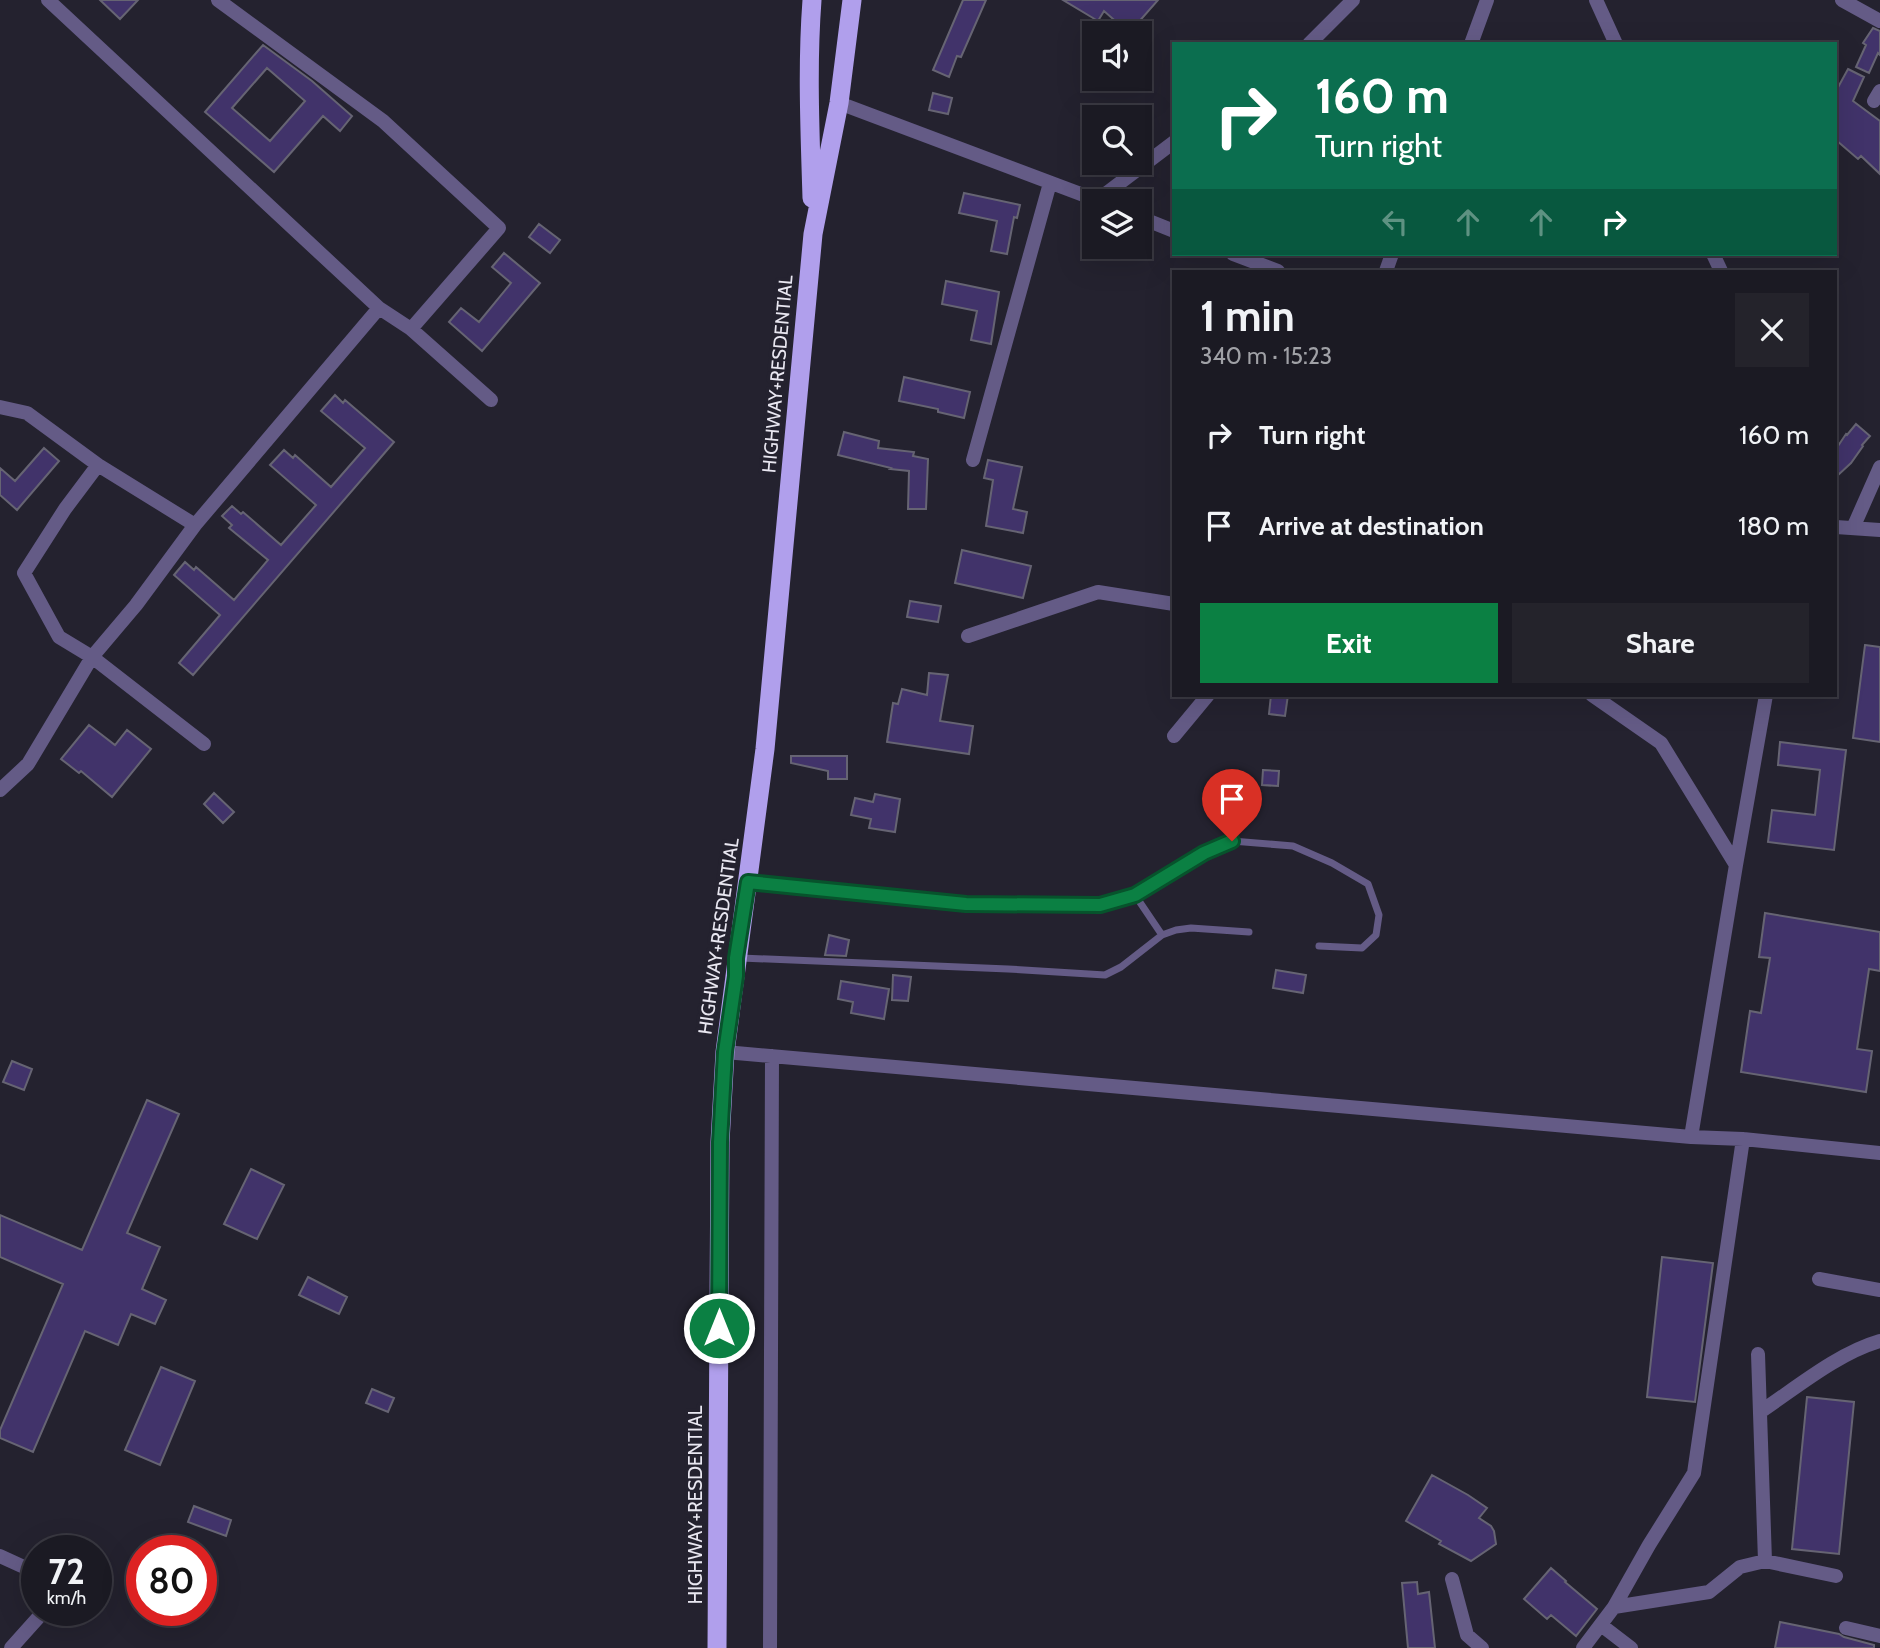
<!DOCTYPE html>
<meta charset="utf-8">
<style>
:root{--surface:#1b1a23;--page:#24232b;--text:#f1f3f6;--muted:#a0a1a6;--line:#393841;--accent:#0b8043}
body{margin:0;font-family:Cabin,sans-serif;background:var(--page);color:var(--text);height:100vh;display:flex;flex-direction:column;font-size:26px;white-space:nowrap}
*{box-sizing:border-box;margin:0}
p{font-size:23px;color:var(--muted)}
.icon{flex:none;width:38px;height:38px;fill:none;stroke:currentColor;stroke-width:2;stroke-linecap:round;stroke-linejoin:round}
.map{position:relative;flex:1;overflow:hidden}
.panel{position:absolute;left:1172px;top:270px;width:665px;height:427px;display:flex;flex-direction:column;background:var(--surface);border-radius:0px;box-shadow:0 7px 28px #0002,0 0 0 2px var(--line)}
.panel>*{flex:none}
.top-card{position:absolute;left:1172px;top:42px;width:665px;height:214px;border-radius:0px;box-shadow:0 7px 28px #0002,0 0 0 2px var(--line);background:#0b6e4f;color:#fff;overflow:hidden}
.buttons{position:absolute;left:1082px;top:21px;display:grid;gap:14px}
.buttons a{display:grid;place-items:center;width:70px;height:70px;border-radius:0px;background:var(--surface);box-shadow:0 7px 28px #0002,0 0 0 2px var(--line);font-size:35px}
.speed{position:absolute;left:21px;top:1535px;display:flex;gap:14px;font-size:35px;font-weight:700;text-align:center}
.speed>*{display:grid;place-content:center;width:91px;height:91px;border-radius:50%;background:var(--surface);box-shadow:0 7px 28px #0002,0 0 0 2px var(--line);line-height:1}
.speed small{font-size:18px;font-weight:400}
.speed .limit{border:10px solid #d22;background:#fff;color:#111}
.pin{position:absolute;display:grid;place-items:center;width:60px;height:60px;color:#fff;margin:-72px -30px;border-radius:50% 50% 50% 0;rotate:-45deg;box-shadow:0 0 7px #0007}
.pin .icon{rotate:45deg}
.me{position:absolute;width:77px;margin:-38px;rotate:0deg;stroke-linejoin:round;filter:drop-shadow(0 0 5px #0008)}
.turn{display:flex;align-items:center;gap:24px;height:147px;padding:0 28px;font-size:32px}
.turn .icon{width:91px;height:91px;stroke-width:2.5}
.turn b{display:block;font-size:49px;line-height:60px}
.lanes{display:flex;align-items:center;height:66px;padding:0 28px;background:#0003;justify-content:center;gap:35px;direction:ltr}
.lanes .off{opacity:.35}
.round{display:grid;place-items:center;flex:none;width:74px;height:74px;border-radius:0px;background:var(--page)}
.overview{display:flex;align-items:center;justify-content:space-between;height:119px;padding:0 28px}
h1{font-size:42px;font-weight:700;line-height:52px}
.button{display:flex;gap:14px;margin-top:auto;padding:14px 28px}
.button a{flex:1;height:80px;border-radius:0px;background:var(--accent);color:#fff;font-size:28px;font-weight:700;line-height:80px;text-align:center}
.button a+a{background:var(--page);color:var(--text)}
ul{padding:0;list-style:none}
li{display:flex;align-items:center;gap:21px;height:91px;padding:0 28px}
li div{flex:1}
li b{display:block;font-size:26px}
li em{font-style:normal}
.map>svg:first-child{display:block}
.building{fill:#41336a;stroke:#666473;stroke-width:2;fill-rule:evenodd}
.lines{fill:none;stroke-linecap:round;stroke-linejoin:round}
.service{stroke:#645b86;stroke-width:7}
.minor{stroke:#645b86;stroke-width:14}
.trunk{stroke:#b09fec;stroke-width:19}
.route-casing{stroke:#07532c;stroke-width:18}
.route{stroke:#0b8043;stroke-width:12}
.labels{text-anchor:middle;stroke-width:7;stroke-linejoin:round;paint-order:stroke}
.street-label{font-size:19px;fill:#e9e7f1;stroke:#24222f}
</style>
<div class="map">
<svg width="1880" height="1648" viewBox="0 0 1880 1648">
<rect width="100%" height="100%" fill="#24222f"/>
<path class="building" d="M 100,0 L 138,0 L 120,19 Z
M 963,0 L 986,0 L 961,57 L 957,56 L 949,77 L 933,70 Z
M 1063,0 L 1158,0 L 1129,33 L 1104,11 L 1098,21 Z
M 1873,28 L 1880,31 L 1880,55 L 1878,53 L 1869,73 L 1856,67 L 1866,45 L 1863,43 Z
M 263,45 L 312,81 L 352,116 L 340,131 L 323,116 L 274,172 L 205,112 ZM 267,68 L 305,101 L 270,141 L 232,108 Z
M 1848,69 L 1864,77 L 1853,101 L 1880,121 L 1880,174 L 1861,156 L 1858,159 L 1836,140 L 1836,91 Z
M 933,93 L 952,98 L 948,114 L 929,110 Z
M 964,193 L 1020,205 L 1017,218 L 1014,217 L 1007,254 L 991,251 L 997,221 L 959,213 Z
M 539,224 L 560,240 L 550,253 L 529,237 Z
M 504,253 L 540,283 L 482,351 L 449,322 L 461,308 L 479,322 L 511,283 L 492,267 Z
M 946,281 L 999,292 L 991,344 L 971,340 L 977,311 L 942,304 Z
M 904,377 L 970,392 L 964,418 L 938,412 L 938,409 L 899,401 Z
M 335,395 L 343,403 L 345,400 L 394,442 L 193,675 L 179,663 L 220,615 L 174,575 L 185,562 L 194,570 L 196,567 L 234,600 L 268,560 L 229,528 L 232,525 L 222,516 L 232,506 L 241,514 L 243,512 L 281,545 L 316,505 L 270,465 L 284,450 L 293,458 L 295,455 L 331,487 L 365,448 L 321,411 Z
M 1856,424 L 1870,436 L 1862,445 L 1863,446 L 1851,463 L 1836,477 L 1836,449 L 1846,434 L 1847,435 Z
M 844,432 L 879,441 L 878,448 L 914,452 L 913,456 L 928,459 L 926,509 L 908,509 L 909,471 L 890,469 L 891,468 L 838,455 Z
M 44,448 L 59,461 L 17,510 L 0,495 L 0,468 L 15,481 Z
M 988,460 L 1022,467 L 1013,509 L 1027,512 L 1023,533 L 986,526 L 993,480 L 984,478 Z
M 962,550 L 1031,566 L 1023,598 L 955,583 Z
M 910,601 L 941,606 L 938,622 L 907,617 Z
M 1865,645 L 1880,647 L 1880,742 L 1853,738 Z
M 929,673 L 948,675 L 940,721 L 973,726 L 969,754 L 887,742 L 893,703 L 898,704 L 902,689 L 927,695 Z
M 1271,695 L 1288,695 L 1285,716 L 1269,714 Z
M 89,725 L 115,745 L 127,730 L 151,749 L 112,797 L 81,771 L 79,773 L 61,759 Z
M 1780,742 L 1846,750 L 1834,850 L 1768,842 L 1772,810 L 1815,815 L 1820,770 L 1778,765 Z
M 791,756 L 847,756 L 847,779 L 828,779 L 828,771 L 791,763 Z
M 1263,770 L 1279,771 L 1278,786 L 1262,785 Z
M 214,793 L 234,812 L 223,823 L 204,804 Z
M 875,794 L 900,799 L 895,832 L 869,828 L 871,819 L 851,815 L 855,798 L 873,802 Z
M 1765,913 L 1880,932 L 1880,971 L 1869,969 L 1857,1049 L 1872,1051 L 1866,1092 L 1741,1072 L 1750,1011 L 1761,1013 L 1770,958 L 1759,957 Z
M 829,935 L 849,940 L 846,956 L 825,955 Z
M 1276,970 L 1306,975 L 1303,993 L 1273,988 Z
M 893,975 L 911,977 L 908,1001 L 892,1000 Z
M 841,981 L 889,989 L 884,1019 L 851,1013 L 853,1002 L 838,999 Z
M 12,1061 L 32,1069 L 24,1090 L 3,1082 Z
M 147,1100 L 179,1114 L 127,1233 L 160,1247 L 142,1289 L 166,1300 L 155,1324 L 131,1314 L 118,1345 L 85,1331 L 33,1452 L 0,1438 L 0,1430 L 63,1284 L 0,1257 L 0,1215 L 82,1250 Z
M 251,1169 L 284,1185 L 257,1239 L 224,1224 Z
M 1662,1257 L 1713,1263 L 1695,1402 L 1647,1397 Z
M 308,1277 L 347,1297 L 339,1314 L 299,1295 Z
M 161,1367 L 195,1381 L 160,1465 L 125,1450 Z
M 372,1389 L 394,1398 L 388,1412 L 366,1403 Z
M 1807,1397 L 1854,1402 L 1839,1554 L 1792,1549 Z
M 1432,1475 L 1468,1495 L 1487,1508 L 1479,1518 L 1491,1526 L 1494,1531 L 1496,1544 L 1471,1561 L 1439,1544 L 1441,1541 L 1406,1521 Z
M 194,1506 L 231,1520 L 226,1536 L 188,1522 Z
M 1551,1568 L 1566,1581 L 1565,1582 L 1597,1609 L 1576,1636 L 1551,1615 L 1547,1619 L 1524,1599 Z
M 1417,1582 L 1418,1594 L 1429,1592 L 1435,1648 L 1408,1648 L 1402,1583 Z
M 1780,1622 L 1839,1634 L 1844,1637 L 1874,1645 L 1874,1648 L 1775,1648 Z"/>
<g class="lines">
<path class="service" d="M 749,882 L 966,904 L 1100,905 L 1135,895 L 1204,853 L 1232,841 L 1293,846 L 1332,863 L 1368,884 L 1379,915 L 1376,935 L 1362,948 L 1319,946
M 1135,895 L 1162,935
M 741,958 L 1008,969 L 1105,975 L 1121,967 L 1162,935 L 1176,930 L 1191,928 L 1249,932"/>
<path class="minor" d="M 48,0 L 379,308 L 411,329 L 491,400
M 218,0 L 383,121 L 499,228 L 411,329
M 1596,0 L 1616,44
M 1842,0 L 1880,21
M 1309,44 L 1353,0
M 1471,44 L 1487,0
M 1874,101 L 1880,91
M 839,103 L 1094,199 L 1100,198 L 1174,142
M 1139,217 L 1174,231
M 1233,254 L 1278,271
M 1713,254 L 1721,271
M 1386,271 L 1392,254
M 0,407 L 27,413 L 98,465 L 195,525
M 973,460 L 1050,183
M 98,465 L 65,509 L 24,573 L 59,637 L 92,657 L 204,744
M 1836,527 L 1880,530
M 1853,528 L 1880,467
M 968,636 L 1098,592 L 1174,604
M 1592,695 L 1661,743 L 1736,865
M 1174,736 L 1208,695
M 0,790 L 28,764 L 92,657 L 136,605 L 195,525 L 379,308
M 725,1052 L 1691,1137 L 1743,1139 L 1880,1153
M 1691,1137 L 1736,865 L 1766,695
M 1819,1279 L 1880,1290
M 1758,1354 L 1765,1561 L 1836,1576
M 1760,1412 C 1796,1388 1838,1353 1880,1341
M 0,1556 L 37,1573
M 1452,1579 L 1467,1635 L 1482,1648
M 1614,1607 L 1709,1592 L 1740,1567 L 1765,1561
M 1601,1625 L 1631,1648
M 1846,1628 L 1880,1636
M 11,1648 L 45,1610
M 770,1648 L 772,1056
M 1583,1648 L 1614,1607 L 1649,1545 L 1694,1473 L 1743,1139"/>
<path class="trunk" d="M 812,0 C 807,66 810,132 812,198
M 717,1648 L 720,1142 L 725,1052 L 765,749 L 813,234 L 839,103 L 852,0"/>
</g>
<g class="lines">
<g class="route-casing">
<path id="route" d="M 719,1328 L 720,1142 L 725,1052 L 736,976 L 736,958 L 748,882 L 966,904 L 1100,905 L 1135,895 L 1204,853 L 1232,841"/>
</g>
<use href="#route" class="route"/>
</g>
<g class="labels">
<g class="street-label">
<text transform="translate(777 374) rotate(-85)" y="7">HIGHWAY+RESDENTIAL</text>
<text transform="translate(718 936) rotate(-82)" y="7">HIGHWAY+RESDENTIAL</text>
<text transform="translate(695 1505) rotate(-90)" y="7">HIGHWAY+RESDENTIAL</text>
</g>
</g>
</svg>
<div class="buttons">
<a><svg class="icon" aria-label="sound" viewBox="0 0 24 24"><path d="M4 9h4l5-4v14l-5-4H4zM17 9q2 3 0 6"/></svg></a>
<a><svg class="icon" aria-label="search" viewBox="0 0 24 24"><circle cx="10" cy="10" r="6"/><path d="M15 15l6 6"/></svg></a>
<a><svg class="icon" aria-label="layers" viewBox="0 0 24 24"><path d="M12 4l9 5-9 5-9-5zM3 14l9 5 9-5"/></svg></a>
</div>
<div class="speed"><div>72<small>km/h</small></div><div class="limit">80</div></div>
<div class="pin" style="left:1232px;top:841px;background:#d93025"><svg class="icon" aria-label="arrive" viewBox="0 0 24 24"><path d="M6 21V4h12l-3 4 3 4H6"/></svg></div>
<svg class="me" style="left:719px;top:1328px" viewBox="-20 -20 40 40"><circle r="17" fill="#0b8043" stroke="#fff" stroke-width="3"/><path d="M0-11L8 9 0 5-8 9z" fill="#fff"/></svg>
<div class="top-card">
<div class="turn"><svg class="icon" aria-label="right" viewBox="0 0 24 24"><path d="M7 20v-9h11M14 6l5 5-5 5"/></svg><div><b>160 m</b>Turn right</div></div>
<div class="lanes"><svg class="icon off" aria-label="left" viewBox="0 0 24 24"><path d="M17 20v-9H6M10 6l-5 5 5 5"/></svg><svg class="icon off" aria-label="ahead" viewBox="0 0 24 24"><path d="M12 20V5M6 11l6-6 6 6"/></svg><svg class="icon off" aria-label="ahead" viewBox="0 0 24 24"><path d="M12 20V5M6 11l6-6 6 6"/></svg><svg class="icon" aria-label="right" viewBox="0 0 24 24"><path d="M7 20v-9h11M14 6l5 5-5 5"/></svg></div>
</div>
<section class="panel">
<div class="overview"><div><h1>1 min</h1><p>340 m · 15:23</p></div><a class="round"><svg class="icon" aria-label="close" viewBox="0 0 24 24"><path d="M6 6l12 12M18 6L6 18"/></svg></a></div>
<ul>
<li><svg class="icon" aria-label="right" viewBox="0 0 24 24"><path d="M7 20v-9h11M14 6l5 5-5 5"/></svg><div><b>Turn right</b></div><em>160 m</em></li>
<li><svg class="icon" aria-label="arrive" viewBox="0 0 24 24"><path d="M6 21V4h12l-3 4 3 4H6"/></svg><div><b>Arrive at destination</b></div><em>180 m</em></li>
</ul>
<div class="button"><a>Exit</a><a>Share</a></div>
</section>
</div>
